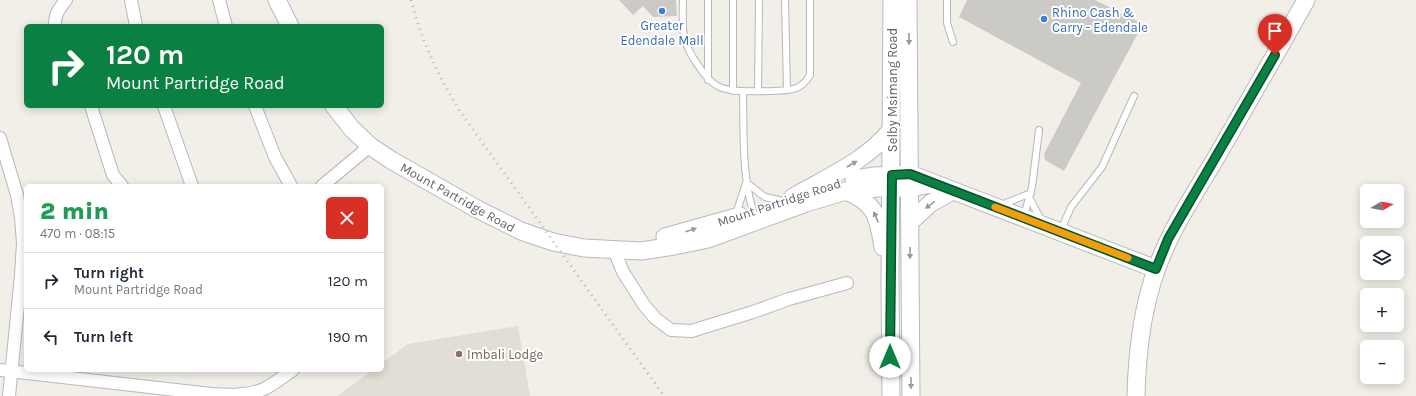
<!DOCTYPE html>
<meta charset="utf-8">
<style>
:root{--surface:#fff;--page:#f6f6f7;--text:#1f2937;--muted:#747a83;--line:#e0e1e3}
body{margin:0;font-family:Karla,sans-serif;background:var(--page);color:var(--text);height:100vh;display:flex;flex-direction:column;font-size:15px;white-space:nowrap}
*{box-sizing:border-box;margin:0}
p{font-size:13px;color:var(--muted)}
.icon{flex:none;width:22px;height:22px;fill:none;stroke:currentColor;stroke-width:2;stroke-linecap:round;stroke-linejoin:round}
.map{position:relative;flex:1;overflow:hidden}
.side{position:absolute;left:24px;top:184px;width:360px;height:188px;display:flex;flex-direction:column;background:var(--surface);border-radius:6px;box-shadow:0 2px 10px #0003}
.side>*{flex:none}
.top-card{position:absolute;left:24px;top:24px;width:360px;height:84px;border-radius:6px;box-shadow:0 2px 10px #0003;background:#0b8043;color:#fff;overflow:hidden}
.needle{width:26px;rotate:80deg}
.tools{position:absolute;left:1360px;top:184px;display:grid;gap:8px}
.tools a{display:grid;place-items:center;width:44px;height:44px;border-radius:6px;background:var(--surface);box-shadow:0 2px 10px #0003;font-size:20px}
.pin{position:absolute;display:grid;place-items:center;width:34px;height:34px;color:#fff;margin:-41px -17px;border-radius:50% 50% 50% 0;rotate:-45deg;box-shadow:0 0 4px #0007}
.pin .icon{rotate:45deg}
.me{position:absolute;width:44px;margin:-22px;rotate:0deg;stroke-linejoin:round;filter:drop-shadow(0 0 3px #0008)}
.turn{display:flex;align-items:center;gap:14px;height:84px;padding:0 16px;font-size:18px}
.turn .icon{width:52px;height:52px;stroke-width:2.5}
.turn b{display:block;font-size:28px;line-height:34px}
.round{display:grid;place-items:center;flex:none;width:42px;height:42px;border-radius:6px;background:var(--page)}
.headline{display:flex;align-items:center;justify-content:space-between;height:68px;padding:0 16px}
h1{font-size:24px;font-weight:800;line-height:30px;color:#1e9e55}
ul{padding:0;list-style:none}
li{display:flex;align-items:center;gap:12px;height:56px;padding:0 16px;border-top:1px solid var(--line)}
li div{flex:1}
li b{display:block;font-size:15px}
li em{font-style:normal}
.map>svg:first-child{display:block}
.education{fill:#e1ded6}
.building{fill:#cccac5}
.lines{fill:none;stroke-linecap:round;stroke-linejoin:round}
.lane-casing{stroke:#b5b8bc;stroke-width:8}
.street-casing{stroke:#b5b8bc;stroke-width:14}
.secondary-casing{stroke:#b6babf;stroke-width:19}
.lane{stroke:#fff;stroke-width:6}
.street{stroke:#fff;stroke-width:12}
.secondary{stroke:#fff;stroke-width:17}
.rail{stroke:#b6b7b8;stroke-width:3;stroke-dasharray:1 5;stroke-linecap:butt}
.oneway{fill:#979a9d}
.route-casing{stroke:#07532c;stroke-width:10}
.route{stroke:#0b8043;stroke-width:7}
.slow{stroke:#f59e0b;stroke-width:7}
.shop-dot{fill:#3f7fe0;stroke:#fff;stroke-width:1.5}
.education-dot{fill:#8d6e63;stroke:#fff;stroke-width:1.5}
.labels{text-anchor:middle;stroke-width:4;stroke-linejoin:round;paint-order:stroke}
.shop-label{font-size:13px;fill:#366cbe;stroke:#fff;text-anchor:start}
.street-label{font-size:13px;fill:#5f6368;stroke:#fff}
.education-label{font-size:13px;fill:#785e54;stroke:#fff;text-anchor:start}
</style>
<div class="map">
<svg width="1416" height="396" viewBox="0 0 1416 396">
<rect width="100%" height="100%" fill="#f1efe8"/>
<path class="education" d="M 518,326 L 530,396 L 337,396 L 373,370 L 382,370 L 382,363 L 408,344 Z"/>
<path class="building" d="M 619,0 L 676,0 L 677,16 L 653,17 L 643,6 L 633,15 Z
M 967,0 L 1095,0 L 1143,24 L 1064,171 L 1045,160 L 1044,154 L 1081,83 L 959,17 Z"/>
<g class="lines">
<g class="lane-casing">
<path id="lane" d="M 683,0 C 682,33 681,43 702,71 C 707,78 713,85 722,88 C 738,93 755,91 771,91 C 789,90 800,92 810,75 L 810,0
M 708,0 L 708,80
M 785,0 L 787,90
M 947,0 L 947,23 L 953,42
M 733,91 L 733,0
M 743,91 C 744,133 741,180 756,220
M 758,91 L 759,0
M 748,184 L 765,197 L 783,201
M 1029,197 L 1041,220
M 1001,205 L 1031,193
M 736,214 L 746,183
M 1024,216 L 1032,187 L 1039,130
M 1061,230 L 1071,207 L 1102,167 L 1134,96"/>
</g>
<g class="street-casing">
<path id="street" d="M 131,0 L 136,26
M 219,0 L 226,26
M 55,26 C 54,15 59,9 66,0
M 91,106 L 113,175 L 122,186
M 164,106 L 192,186
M 255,106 L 275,157 L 291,186
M 0,138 L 17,195 L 21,217 L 23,243 L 21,275 L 9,396
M 322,186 L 370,146
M 614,250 L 623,272 L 644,305 L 655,318 L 671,330 L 692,331 L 701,328 L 753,312 L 789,299 L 847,283
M 0,370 L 211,394 C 228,395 250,396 266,388 C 275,383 284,376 293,370"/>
</g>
<g class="secondary-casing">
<path id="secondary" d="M 277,0 L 290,26
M 908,0 L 911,396
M 334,106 L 352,129 L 370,146 L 391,160 L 477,209 L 521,231 L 553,242 L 584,248 L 641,251 L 674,246 L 708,239 L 806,203 L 846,191 L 877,188 L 910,188 L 932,184
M 854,179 L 875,176 L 910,174 L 1156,269
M 846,191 C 877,204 878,217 883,247
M 793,197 C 828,177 866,161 891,130
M 910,222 L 931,203 L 952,191
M 665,237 L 740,216
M 891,396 L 890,283 L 892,0
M 1136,396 C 1137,353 1142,308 1157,268 C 1171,228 1196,192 1217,156 C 1247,104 1277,52 1306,0"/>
</g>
<use href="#lane" class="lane"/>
<use href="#street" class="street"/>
<use href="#secondary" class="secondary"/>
<path class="rail" d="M 411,0 C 421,40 438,75 459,110 L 664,396"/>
</g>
<defs><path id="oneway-solid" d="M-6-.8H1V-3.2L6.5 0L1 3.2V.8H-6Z"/></defs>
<g class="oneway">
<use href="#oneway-solid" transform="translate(909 39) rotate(89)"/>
<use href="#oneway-solid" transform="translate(852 164) rotate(-30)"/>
<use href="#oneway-solid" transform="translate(930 205) rotate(144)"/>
<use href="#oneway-solid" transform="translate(876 217) rotate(-113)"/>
<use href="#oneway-solid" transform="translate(691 230) rotate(-17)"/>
<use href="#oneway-solid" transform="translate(910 253) rotate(90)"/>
<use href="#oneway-solid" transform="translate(911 383) rotate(90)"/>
</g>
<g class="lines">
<g class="route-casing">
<path id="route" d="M 890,357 L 892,175 L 910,174 L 1156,269 L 1168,239 L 1275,55"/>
</g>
<use href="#route" class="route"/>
<path class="slow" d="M 995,207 L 1128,258"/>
</g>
<g class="shop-dot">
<circle cx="662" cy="11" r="4"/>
<circle cx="1044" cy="19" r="4"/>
</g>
<circle class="education-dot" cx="459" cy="354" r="4"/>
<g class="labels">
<g class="shop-label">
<text x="1052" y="17">Rhino Cash &amp;<tspan x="1052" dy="15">Carry - Edendale</tspan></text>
<text x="662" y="30" text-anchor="middle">Greater<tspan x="662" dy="15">Edendale Mall</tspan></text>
</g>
<g class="street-label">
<text transform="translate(892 90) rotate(-90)" y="5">Selby Msimang Road</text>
<text transform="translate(458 197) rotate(29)" y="5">Mount Partridge Road</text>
<text transform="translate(779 202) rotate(-18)" y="5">Mount Partridge Road</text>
</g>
<g class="education-label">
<text x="467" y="359">Imbali Lodge</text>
</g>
</g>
</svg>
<div class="tools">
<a><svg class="needle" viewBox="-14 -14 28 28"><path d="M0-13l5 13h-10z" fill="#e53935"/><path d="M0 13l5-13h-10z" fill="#747a83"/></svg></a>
<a><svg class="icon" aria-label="layers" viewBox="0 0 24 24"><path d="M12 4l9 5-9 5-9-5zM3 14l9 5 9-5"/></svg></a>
<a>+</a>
<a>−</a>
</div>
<div class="pin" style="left:1275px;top:55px;background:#d93025"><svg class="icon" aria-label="arrive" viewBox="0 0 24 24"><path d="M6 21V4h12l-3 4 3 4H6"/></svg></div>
<svg class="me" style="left:890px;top:357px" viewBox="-20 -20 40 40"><circle r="19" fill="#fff"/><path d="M0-13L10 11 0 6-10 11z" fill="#0b8043"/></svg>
<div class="top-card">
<div class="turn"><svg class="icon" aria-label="right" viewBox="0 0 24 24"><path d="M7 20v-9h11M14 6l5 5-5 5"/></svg><div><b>120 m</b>Mount Partridge Road</div></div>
</div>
<section class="side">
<div class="headline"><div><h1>2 min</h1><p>470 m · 08:15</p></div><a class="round" style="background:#d93025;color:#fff"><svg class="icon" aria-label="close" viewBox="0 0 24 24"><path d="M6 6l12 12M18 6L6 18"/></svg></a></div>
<ul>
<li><svg class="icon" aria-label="right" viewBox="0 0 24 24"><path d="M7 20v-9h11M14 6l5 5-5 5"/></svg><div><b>Turn right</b><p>Mount Partridge Road</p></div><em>120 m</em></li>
<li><svg class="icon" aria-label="left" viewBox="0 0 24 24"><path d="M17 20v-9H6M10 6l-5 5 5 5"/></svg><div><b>Turn left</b></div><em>190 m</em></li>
</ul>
</section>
</div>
